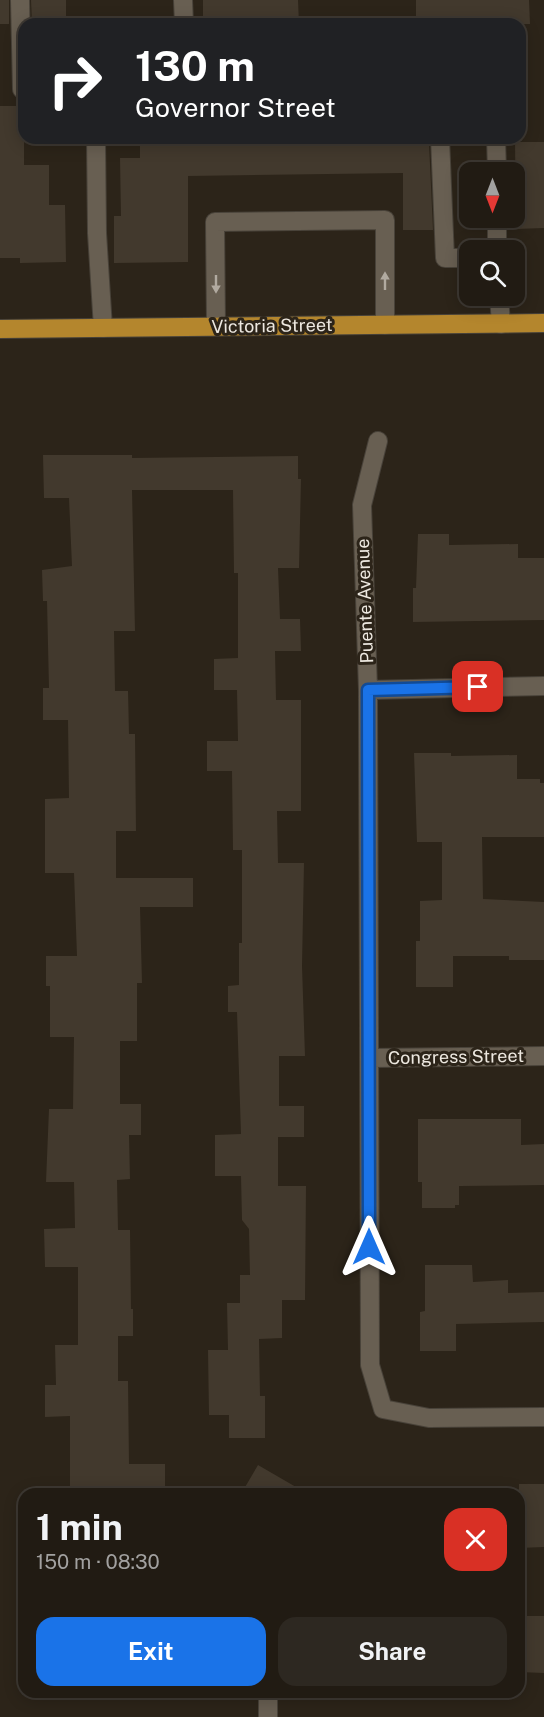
<!DOCTYPE html>
<meta charset="utf-8">
<style>
:root{--surface:#211b13;--page:#2d2821;--text:#f1f3f6;--muted:#a2a1a0;--line:#3e3933;--accent:#1a73e8}
body{margin:0;font-family:"Public Sans",sans-serif;background:var(--page);color:var(--text);height:100vh;display:flex;flex-direction:column;font-size:22px;white-space:nowrap}
*{box-sizing:border-box;margin:0}
p{font-size:20px;color:var(--muted)}
.icon{flex:none;width:33px;height:33px;fill:none;stroke:currentColor;stroke-width:2;stroke-linecap:round;stroke-linejoin:round}
.map{position:relative;flex:1;overflow:hidden}
.sheet{position:absolute;left:18px;top:1488px;width:507px;height:210px;display:flex;flex-direction:column;background:var(--surface);border-radius:18px;box-shadow:0 3px 15px #0003,0 0 0 2px var(--line)}
.sheet>*{flex:none}
.banner{position:absolute;left:18px;top:18px;width:508px;height:126px;border-radius:18px;box-shadow:0 3px 15px #0003,0 0 0 2px var(--line);background:#202124;color:#fff;overflow:hidden}
.needle{width:39px;rotate:180deg}
.controls{position:absolute;left:459px;top:162px;display:grid;gap:12px}
.controls a{display:grid;place-items:center;width:66px;height:66px;border-radius:12px;background:var(--surface);box-shadow:0 3px 15px #0003,0 0 0 2px var(--line);font-size:30px}
.pin{position:absolute;display:grid;place-items:center;width:51px;height:51px;color:#fff;margin:-26px;border-radius:12px;box-shadow:0 3px 9px #0006}
.me{position:absolute;width:66px;margin:-33px;rotate:0deg;stroke-linejoin:round;filter:drop-shadow(0 0 4px #0008)}
.turn{display:flex;align-items:center;gap:21px;height:126px;padding:0 18px;font-size:27px}
.turn .icon{width:78px;height:78px;stroke-width:2.5}
.turn b{display:block;font-size:42px;line-height:51px}
.round{display:grid;place-items:center;flex:none;width:63px;height:63px;border-radius:18px;background:var(--page)}
.headline{display:flex;align-items:center;justify-content:space-between;height:102px;padding:0 18px}
h1{font-size:36px;font-weight:700;line-height:45px}
.primary-button{display:flex;gap:12px;margin-top:auto;padding:12px 18px}
.primary-button a{flex:1;height:69px;border-radius:18px;background:var(--accent);color:#fff;font-size:24px;font-weight:700;line-height:69px;text-align:center}
.primary-button a+a{background:var(--page);color:var(--text)}
.map>svg:first-child{display:block}
.water{fill:#6c4b14}
.building{fill:#42392d}
.lines{fill:none;stroke-linecap:round;stroke-linejoin:round}
.minor-casing{stroke:#484239;stroke-width:20}
.major-casing{stroke:#484239;stroke-width:20}
.minor{stroke:#685f52;stroke-width:18}
.major{stroke:#b4862d;stroke-width:18}
.oneway{fill:#b1aaa0}
.route-casing{stroke:#114b97;stroke-width:15}
.route{stroke:#1a73e8;stroke-width:10}
.labels{text-anchor:middle;stroke-width:6;stroke-linejoin:round;paint-order:stroke}
.street-label{font-size:18px;fill:#ede8e0;stroke:#2c2419}
</style>
<div class="map">
<svg width="544" height="1717" viewBox="0 0 544 1717">
<rect width="100%" height="100%" fill="#2c2419"/>
<path class="water" d="M 351,16 L 392,16 L 392,24 L 351,24 Z"/>
<path class="building" d="M 0,0 L 9,0 L 9,24 L 0,24 Z
M 31,0 L 66,0 L 66,24 L 32,24 Z
M 203,0 L 298,0 L 299,24 L 203,24 Z
M 416,0 L 529,0 L 530,24 L 416,24 Z
M 0,106 L 24,106 L 24,165 L 49,165 L 49,205 L 65,205 L 66,262 L 20,263 L 20,258 L 0,258 Z
M 140,138 L 396,138 L 396,144 L 429,143 L 433,230 L 403,230 L 403,173 L 188,176 L 188,262 L 114,263 L 114,216 L 121,216 L 120,158 L 140,158 Z
M 515,142 L 544,142 L 544,228 L 516,229 Z
M 43,455 L 132,455 L 132,458 L 298,456 L 298,479 L 301,479 L 299,568 L 278,568 L 280,619 L 300,619 L 301,651 L 275,651 L 276,700 L 301,700 L 301,811 L 277,811 L 278,863 L 304,863 L 302,966 L 305,1056 L 279,1056 L 279,1106 L 304,1106 L 304,1137 L 278,1137 L 278,1186 L 306,1186 L 305,1300 L 282,1300 L 282,1338 L 259,1339 L 260,1396 L 265,1396 L 265,1438 L 229,1438 L 229,1415 L 209,1415 L 208,1350 L 228,1350 L 227,1303 L 240,1303 L 240,1275 L 250,1275 L 249,1229 L 242,1220 L 241,1176 L 215,1176 L 215,1135 L 241,1134 L 237,1012 L 228,1012 L 228,986 L 239,985 L 239,943 L 242,943 L 242,850 L 233,850 L 232,771 L 207,771 L 207,741 L 238,741 L 237,690 L 214,690 L 214,659 L 238,658 L 238,573 L 234,573 L 233,490 L 132,490 L 135,631 L 114,631 L 115,691 L 128,691 L 129,734 L 135,734 L 136,831 L 116,831 L 116,878 L 193,878 L 193,907 L 140,907 L 142,983 L 137,983 L 137,1041 L 120,1041 L 120,1104 L 141,1104 L 141,1135 L 129,1135 L 130,1179 L 117,1180 L 118,1230 L 130,1230 L 131,1309 L 133,1309 L 133,1336 L 118,1336 L 118,1381 L 128,1381 L 129,1464 L 165,1464 L 165,1494 L 70,1494 L 70,1416 L 45,1417 L 45,1385 L 56,1385 L 55,1345 L 78,1345 L 78,1267 L 45,1267 L 44,1229 L 75,1228 L 74,1182 L 46,1182 L 49,1109 L 73,1109 L 74,1037 L 50,1037 L 50,986 L 46,986 L 46,956 L 77,956 L 74,873 L 45,873 L 45,799 L 69,798 L 68,720 L 43,720 L 43,688 L 49,688 L 47,601 L 43,601 L 42,570 L 72,566 L 69,498 L 44,498 Z
M 418,534 L 449,534 L 449,545 L 518,544 L 518,558 L 544,558 L 544,620 L 413,622 L 413,588 L 416,588 Z
M 414,753 L 451,753 L 451,756 L 517,755 L 517,779 L 540,779 L 540,783 L 544,783 L 544,837 L 482,837 L 483,899 L 544,902 L 544,960 L 509,960 L 509,956 L 453,956 L 453,987 L 416,987 L 416,941 L 420,941 L 420,901 L 442,900 L 442,842 L 417,842 Z
M 418,1119 L 521,1119 L 521,1145 L 544,1144 L 544,1185 L 459,1186 L 459,1205 L 455,1205 L 455,1208 L 422,1208 L 422,1182 L 418,1182 Z
M 425,1265 L 472,1265 L 473,1282 L 508,1280 L 508,1293 L 544,1292 L 544,1322 L 456,1324 L 456,1351 L 420,1351 L 420,1312 L 425,1311 Z
M 258,1465 L 308,1494 L 241,1494 Z
M 519,1484 L 544,1484 L 544,1547 L 519,1548 Z
M 519,1616 L 544,1616 L 544,1673 L 519,1672 Z"/>
<g class="lines">
<g class="minor-casing">
<path id="minor" d="M 20,0 L 22,89 L 24,90
M 183,0 L 184,24
M 96,138 L 97,233 L 103,328
M 440,138 L 445,258 L 470,258
M 496,138 L 497,172
M 497,218 L 497,250
M 499,296 L 501,324
M 216,326 L 215,222 L 385,220 L 385,325
M 378,441 L 362,505 L 368,690 L 370,1365 L 383,1409 L 429,1418 L 544,1417
M 368,690 L 544,686
M 369,1058 L 544,1056
M 268,1698 L 268,1717"/>
</g>
<g class="major-casing">
<path id="major" d="M 0,329 L 544,323"/>
</g>
<use href="#minor" class="minor"/>
<use href="#major" class="major"/>
</g>
<defs><path id="oneway-solid" d="M-6-.8H1V-3.2L6.5 0L1 3.2V.8H-6Z" transform="scale(1.5)"/></defs>
<g class="oneway">
<use href="#oneway-solid" transform="translate(385 281) rotate(-90)"/>
<use href="#oneway-solid" transform="translate(216 284) rotate(90)"/>
</g>
<g class="lines">
<g class="route-casing">
<path id="route" d="M 369,1247 L 368,690 L 478,687"/>
</g>
<use href="#route" class="route"/>
</g>
<g class="labels">
<g class="street-label">
<text transform="translate(272 326) rotate(-1)" y="6">Victoria Street</text>
<text transform="translate(365 601) rotate(-92)" y="6">Puente Avenue</text>
<text transform="translate(456 1057) rotate(-1)" y="6">Congress Street</text>
</g>
</g>
</svg>
<div class="controls">
<a><svg class="needle" viewBox="-14 -14 28 28"><path d="M0-13l5 13h-10z" fill="#e53935"/><path d="M0 13l5-13h-10z" fill="#a2a1a0"/></svg></a>
<a><svg class="icon" aria-label="search" viewBox="0 0 24 24"><circle cx="10" cy="10" r="6"/><path d="M15 15l6 6"/></svg></a>
</div>
<div class="pin" style="left:478px;top:687px;background:#d93025"><svg class="icon" aria-label="arrive" viewBox="0 0 24 24"><path d="M6 21V4h12l-3 4 3 4H6"/></svg></div>
<svg class="me" style="left:369px;top:1247px" viewBox="-20 -20 40 40"><path d="M0-17L14 15 0 8-14 15z" fill="#1a73e8" stroke="#fff" stroke-width="4"/></svg>
<div class="banner">
<div class="turn"><svg class="icon" aria-label="right" viewBox="0 0 24 24"><path d="M7 20v-9h11M14 6l5 5-5 5"/></svg><div><b>130 m</b>Governor Street</div></div>
</div>
<section class="sheet">
<div class="headline"><div><h1>1 min</h1><p>150 m · 08:30</p></div><a class="round" style="background:#d93025;color:#fff"><svg class="icon" aria-label="close" viewBox="0 0 24 24"><path d="M6 6l12 12M18 6L6 18"/></svg></a></div>
<div class="primary-button"><a>Exit</a><a>Share</a></div>
</section>
</div>
